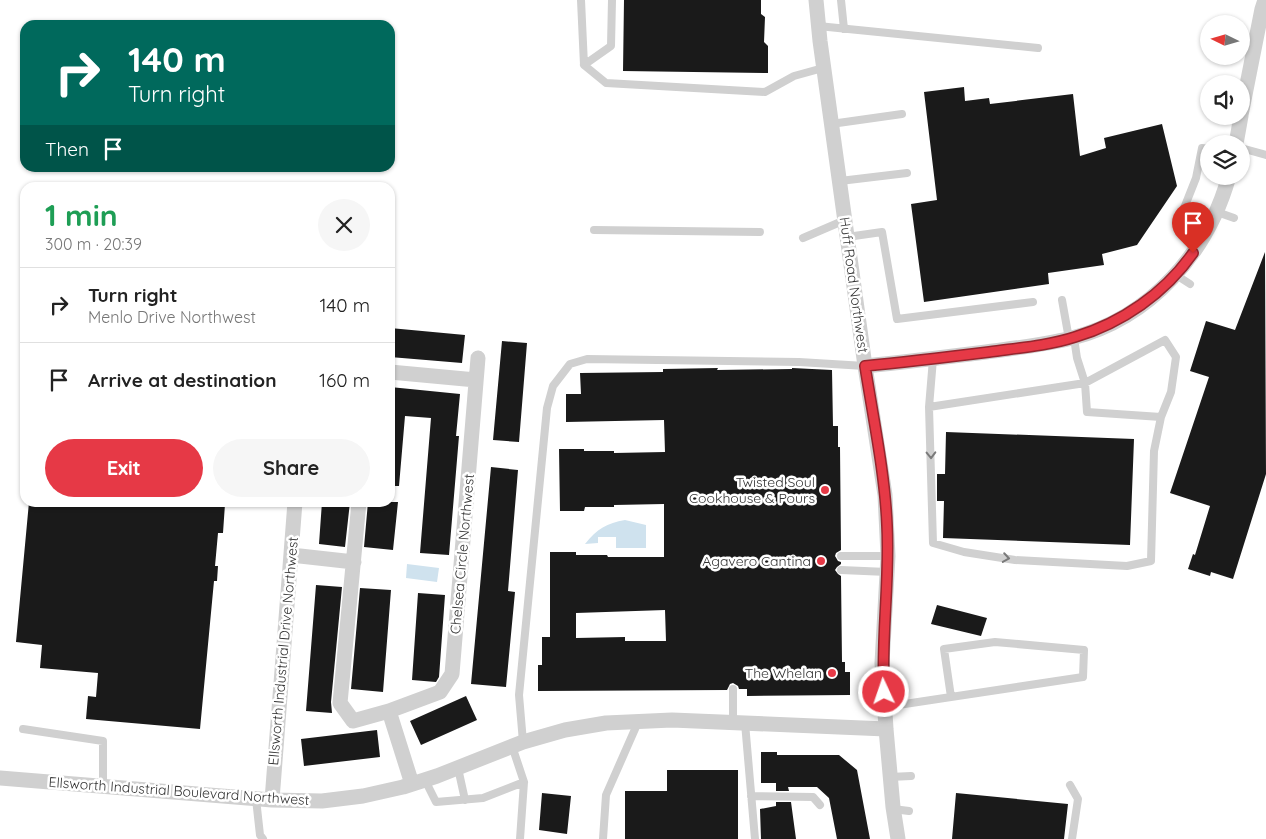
<!DOCTYPE html>
<meta charset="utf-8">
<style>
:root{--surface:#fff;--page:#f6f6f6;--text:#222;--muted:#767676;--line:#e0e0e0;--accent:#e63946}
body{margin:0;font-family:Quicksand,sans-serif;background:var(--page);color:var(--text);height:100vh;display:flex;flex-direction:column;font-size:19px;white-space:nowrap}
*{box-sizing:border-box;margin:0}
p{font-size:16px;color:var(--muted)}
.icon{flex:none;width:28px;height:28px;fill:none;stroke:currentColor;stroke-width:2;stroke-linecap:round;stroke-linejoin:round}
.map{position:relative;flex:1;overflow:hidden}
.side{position:absolute;left:20px;top:182px;width:375px;height:325px;display:flex;flex-direction:column;background:var(--surface);border-radius:15px;box-shadow:0 1px 4px #0004}
.side>*{flex:none}
.hud{position:absolute;left:20px;top:20px;width:375px;height:152px;border-radius:15px;box-shadow:0 1px 4px #0004;background:#00695c;color:#fff;overflow:hidden}
.needle{width:32px;rotate:275deg}
.buttons{position:absolute;left:1200px;top:15px;display:grid;gap:10px}
.buttons a{display:grid;place-items:center;width:50px;height:50px;border-radius:50%;background:var(--surface);box-shadow:0 1px 4px #0004;font-size:25px}
.pin{position:absolute;display:grid;place-items:center;width:42px;height:42px;color:#fff;margin:-51px -21px;border-radius:50% 50% 50% 0;rotate:-45deg;box-shadow:0 0 5px #0007}
.pin .icon{rotate:45deg}
.me{position:absolute;width:55px;margin:-28px;rotate:357deg;stroke-linejoin:round;filter:drop-shadow(0 0 4px #0008)}
.turn{display:flex;align-items:center;gap:18px;height:105px;padding:0 25px;font-size:22px}
.turn .icon{width:65px;height:65px;stroke-width:2.5}
.turn b{display:block;font-size:35px;line-height:42px}
.then{display:flex;align-items:center;height:48px;padding:0 25px;background:#0003;gap:10px;font-size:19px}
.round{display:grid;place-items:center;flex:none;width:52px;height:52px;border-radius:26px;background:var(--page)}
.head{display:flex;align-items:center;justify-content:space-between;height:85px;padding:0 25px}
h1{font-size:30px;font-weight:700;line-height:38px;color:#1e9e55}
.action{display:flex;gap:10px;margin-top:auto;padding:10px 25px}
.action a{flex:1;height:58px;border-radius:30px;background:var(--accent);color:#fff;font-size:20px;font-weight:700;line-height:58px;text-align:center}
.action a+a{background:var(--page);color:var(--text)}
ul{padding:0;list-style:none}
li{display:flex;align-items:center;gap:15px;height:75px;padding:0 25px;border-top:1px solid var(--line)}
li div{flex:1}
li b{display:block;font-size:19px}
li em{font-style:normal}
.map>svg:first-child{display:block}
.water{fill:#cfe2ee}
.building{fill:#1a1a1a;fill-rule:evenodd}
.lines{fill:none;stroke-linecap:round;stroke-linejoin:round}
.service{stroke:#d0d0d0;stroke-width:8}
.minor{stroke:#d0d0d0;stroke-width:15}
.oneway{stroke:#7a7a7a}
.route-casing{stroke:#96252e;stroke-width:12}
.route{stroke:#e63946;stroke-width:9}
.poi-dot{fill:#e63946;stroke:#fff;stroke-width:2}
.labels{text-anchor:middle;stroke-width:5;stroke-linejoin:round;paint-order:stroke}
.street-label{font-size:14px;fill:#333;stroke:#fff}
.poi-label{font-size:14px;fill:#333;stroke:#fff;text-anchor:end}
</style>
<div class="map">
<svg width="1266" height="839" viewBox="0 0 1266 839">
<rect width="100%" height="100%" fill="#fff"/>
<path class="water" d="M 625,520 L 646,525 L 646,548 L 616,548 L 616,537 L 598,537 L 598,543 L 585,544 C 597,529 607,523 625,520 Z
M 407,564 L 439,568 L 437,582 L 406,578 Z"/>
<path class="building" d="M 624,0 L 761,0 L 761,14 L 765,17 L 764,42 L 768,46 L 768,73 L 623,71 Z
M 964,87 L 965,101 L 989,98 L 990,104 L 1073,94 L 1080,156 L 1106,148 L 1104,138 L 1162,124 L 1177,186 L 1137,245 L 1102,254 L 1104,265 L 1048,273 L 1049,284 L 924,302 L 911,204 L 937,200 L 924,92 Z
M 1265,252 L 1266,474 L 1233,579 L 1211,572 L 1210,576 L 1188,569 L 1193,554 L 1195,555 L 1210,506 L 1170,493 L 1209,377 L 1190,371 L 1206,321 L 1235,330 Z
M 390,328 L 465,335 L 462,363 L 390,357 Z
M 502,341 L 527,343 L 519,442 L 493,440 Z
M 718,368 L 717,370 L 792,369 L 792,368 L 832,370 L 833,426 L 838,426 L 838,447 L 840,447 L 841,550 L 836,553 L 835,556 L 838,561 L 841,562 L 841,564 L 837,567 L 835,570 L 838,574 L 841,576 L 842,662 L 845,662 L 845,672 L 850,672 L 850,695 L 747,696 L 747,689 L 739,689 L 738,686 L 733,683 L 730,684 L 727,690 L 538,691 L 538,665 L 542,665 L 542,637 L 550,637 L 550,552 L 576,552 L 576,555 L 607,555 L 608,557 L 664,557 L 664,504 L 614,505 L 614,507 L 585,507 L 584,511 L 560,511 L 559,449 L 584,449 L 584,451 L 614,451 L 614,453 L 665,452 L 664,420 L 566,422 L 566,394 L 581,394 L 580,373 L 663,372 L 663,369 ZM 665,610 L 666,641 L 625,641 L 625,637 L 576,638 L 576,613 Z
M 390,387 L 460,394 L 456,436 L 459,436 L 449,555 L 420,553 L 431,418 L 405,416 L 399,486 L 390,486 Z
M 946,432 L 1134,439 L 1130,545 L 943,538 L 944,501 L 937,501 L 937,474 L 945,474 Z
M 491,467 L 518,470 L 508,591 L 515,592 L 506,687 L 471,684 Z
M 29,502 L 221,502 L 225,504 L 223,533 L 218,533 L 215,566 L 218,566 L 217,581 L 214,581 L 200,729 L 86,719 L 88,696 L 96,697 L 98,673 L 40,668 L 42,645 L 16,642 Z
M 322,502 L 350,502 L 345,547 L 319,544 Z
M 368,502 L 398,502 L 393,550 L 364,547 Z
M 316,585 L 342,587 L 331,702 L 332,713 L 306,711 Z
M 360,588 L 391,590 L 383,692 L 351,689 Z
M 418,593 L 445,595 L 439,677 L 436,682 L 412,680 Z
M 937,605 L 987,618 L 981,636 L 931,624 Z
M 466,696 L 477,720 L 421,745 L 410,721 Z
M 377,730 L 380,757 L 304,766 L 301,739 Z
M 761,752 L 777,752 L 777,755 L 839,755 L 857,770 L 870,839 L 837,839 L 829,798 L 817,787 L 788,787 L 789,791 L 776,791 L 776,783 L 761,783 Z
M 667,770 L 738,770 L 738,839 L 625,839 L 625,791 L 667,791 Z
M 542,793 L 571,796 L 567,834 L 539,830 Z
M 956,793 L 1068,804 L 1064,839 L 952,839 Z
M 776,802 L 791,802 L 796,839 L 761,839 L 760,809 L 776,806 Z"/>
<g class="lines">
<path class="service" d="M 581,0 L 584,65 L 606,83 L 765,92 L 794,76 L 823,68
M 841,0 L 844,29
M 818,26 L 1038,48
M 584,65 L 611,46 L 612,0
M 831,124 L 902,114
M 1241,148 L 1266,155
M 840,181 L 907,173
M 1217,212 L 1234,218
M 594,230 L 760,232
M 847,237 L 882,232 L 897,319 L 1033,302
M 803,238 L 845,220
M 1199,245 L 1177,226 L 1196,178 L 1202,148 L 1209,149
M 1176,275 L 1190,284
M 1062,300 L 1069,339
M 933,359 L 929,407 L 933,543 L 964,552 L 1015,560 L 1127,566 L 1151,561 L 1154,451 L 1161,417 L 1171,392 L 1176,357 L 1165,340 L 1085,383 L 1087,412 L 1161,417
M 929,407 L 1085,383 L 1077,358 L 1074,338
M 841,556 L 888,556
M 841,570 L 887,572
M 995,642 L 1084,650 L 1083,677 L 951,697 L 944,649 Z
M 733,689 L 733,722
M 885,707 L 951,697
M 745,723 L 755,839
M 23,729 L 103,741 L 103,787
M 523,742 L 519,695 L 547,408 L 553,386 L 570,364 L 587,359 L 799,362 L 865,366
M 512,746 L 524,782 L 520,839
M 458,768 L 465,800
M 890,777 L 911,776
M 425,780 L 436,802 L 483,798 L 524,782
M 1070,785 L 1078,799 L 1072,839
M 751,796 L 813,797 L 820,805
M 256,799 L 260,835 L 263,839
M 893,809 L 909,811
M 603,839 L 606,795 L 639,720"/>
<path class="minor" d="M 816,0 L 820,41 L 865,366 L 885,495 L 888,556 L 882,663 L 886,729 L 893,807 L 898,839
M 1241,115 L 1262,9 L 1265,0
M 1236,144 L 1241,116
M 865,366 C 905,362 946,357 986,352 C 1015,348 1044,345 1072,338 C 1151,318 1208,252 1229,176
M 390,372 L 476,380
M 359,502 L 340,703 L 353,721 L 389,711 L 440,692 L 452,674 L 478,358
M 291,555 L 354,562
M 389,711 L 412,784
M 0,778 L 272,800 L 322,801 L 363,796 L 403,787 L 437,776 L 523,742 L 565,730 L 606,723 L 672,720 L 886,729
M 272,800 L 295,502"/>
</g>
<defs><path id="oneway-chevron" d="M-2-3.5L2.5 0L-2 3.5" fill="none" stroke-width="1.6" stroke-linecap="round" stroke-linejoin="round" transform="scale(1.25)"/></defs>
<g class="oneway">
<use href="#oneway-chevron" transform="translate(931 455) rotate(89)"/>
<use href="#oneway-chevron" transform="translate(1006 558) rotate(9)"/>
</g>
<g class="lines">
<g class="route-casing">
<path id="route" d="M 884,692 C 881,636 890,581 887,525 C 885,474 873,417 865,366 C 906,362 948,357 989,352 C 1018,348 1047,346 1075,337 C 1122,323 1165,293 1193,253"/>
</g>
<use href="#route" class="route"/>
</g>
<g class="poi-dot">
<circle cx="825" cy="490" r="5"/>
<circle cx="821" cy="561" r="5"/>
<circle cx="832" cy="673" r="5"/>
</g>
<g class="labels">
<g class="street-label">
<text transform="translate(854 285) rotate(82)" y="5">Huff Road Northwest</text>
<text transform="translate(462 554) rotate(-85)" y="5">Chelsea Circle Northwest</text>
<text transform="translate(283 651) rotate(-85)" y="5">Ellsworth Industrial Drive Northwest</text>
<text transform="translate(179 791) rotate(4)" y="5">Ellsworth Industrial Boulevard Northwest</text>
</g>
<g class="poi-label">
<text x="815" y="487">Twisted Soul<tspan x="815" dy="16">Cookhouse &amp; Pours</tspan></text>
<text x="811" y="566">Agavero Cantina</text>
<text x="822" y="678">The Whelan</text>
</g>
</g>
</svg>
<div class="buttons">
<a><svg class="needle" viewBox="-14 -14 28 28"><path d="M0-13l5 13h-10z" fill="#e53935"/><path d="M0 13l5-13h-10z" fill="#767676"/></svg></a>
<a><svg class="icon" aria-label="sound" viewBox="0 0 24 24"><path d="M4 9h4l5-4v14l-5-4H4zM17 9q2 3 0 6"/></svg></a>
<a><svg class="icon" aria-label="layers" viewBox="0 0 24 24"><path d="M12 4l9 5-9 5-9-5zM3 14l9 5 9-5"/></svg></a>
</div>
<div class="pin" style="left:1193px;top:253px;background:#d93025"><svg class="icon" aria-label="arrive" viewBox="0 0 24 24"><path d="M6 21V4h12l-3 4 3 4H6"/></svg></div>
<svg class="me" style="left:884px;top:692px" viewBox="-20 -20 40 40"><circle r="17" fill="#e63946" stroke="#fff" stroke-width="3"/><path d="M0-11L8 9 0 5-8 9z" fill="#fff"/></svg>
<div class="hud">
<div class="turn"><svg class="icon" aria-label="right" viewBox="0 0 24 24"><path d="M7 20v-9h11M14 6l5 5-5 5"/></svg><div><b>140 m</b>Turn right</div></div>
<div class="then">Then<svg class="icon" aria-label="arrive" viewBox="0 0 24 24"><path d="M6 21V4h12l-3 4 3 4H6"/></svg></div>
</div>
<section class="side">
<div class="head"><div><h1>1 min</h1><p>300 m · 20:39</p></div><a class="round"><svg class="icon" aria-label="close" viewBox="0 0 24 24"><path d="M6 6l12 12M18 6L6 18"/></svg></a></div>
<ul>
<li><svg class="icon" aria-label="right" viewBox="0 0 24 24"><path d="M7 20v-9h11M14 6l5 5-5 5"/></svg><div><b>Turn right</b><p>Menlo Drive Northwest</p></div><em>140 m</em></li>
<li><svg class="icon" aria-label="arrive" viewBox="0 0 24 24"><path d="M6 21V4h12l-3 4 3 4H6"/></svg><div><b>Arrive at destination</b></div><em>160 m</em></li>
</ul>
<div class="action"><a>Exit</a><a>Share</a></div>
</section>
</div>
